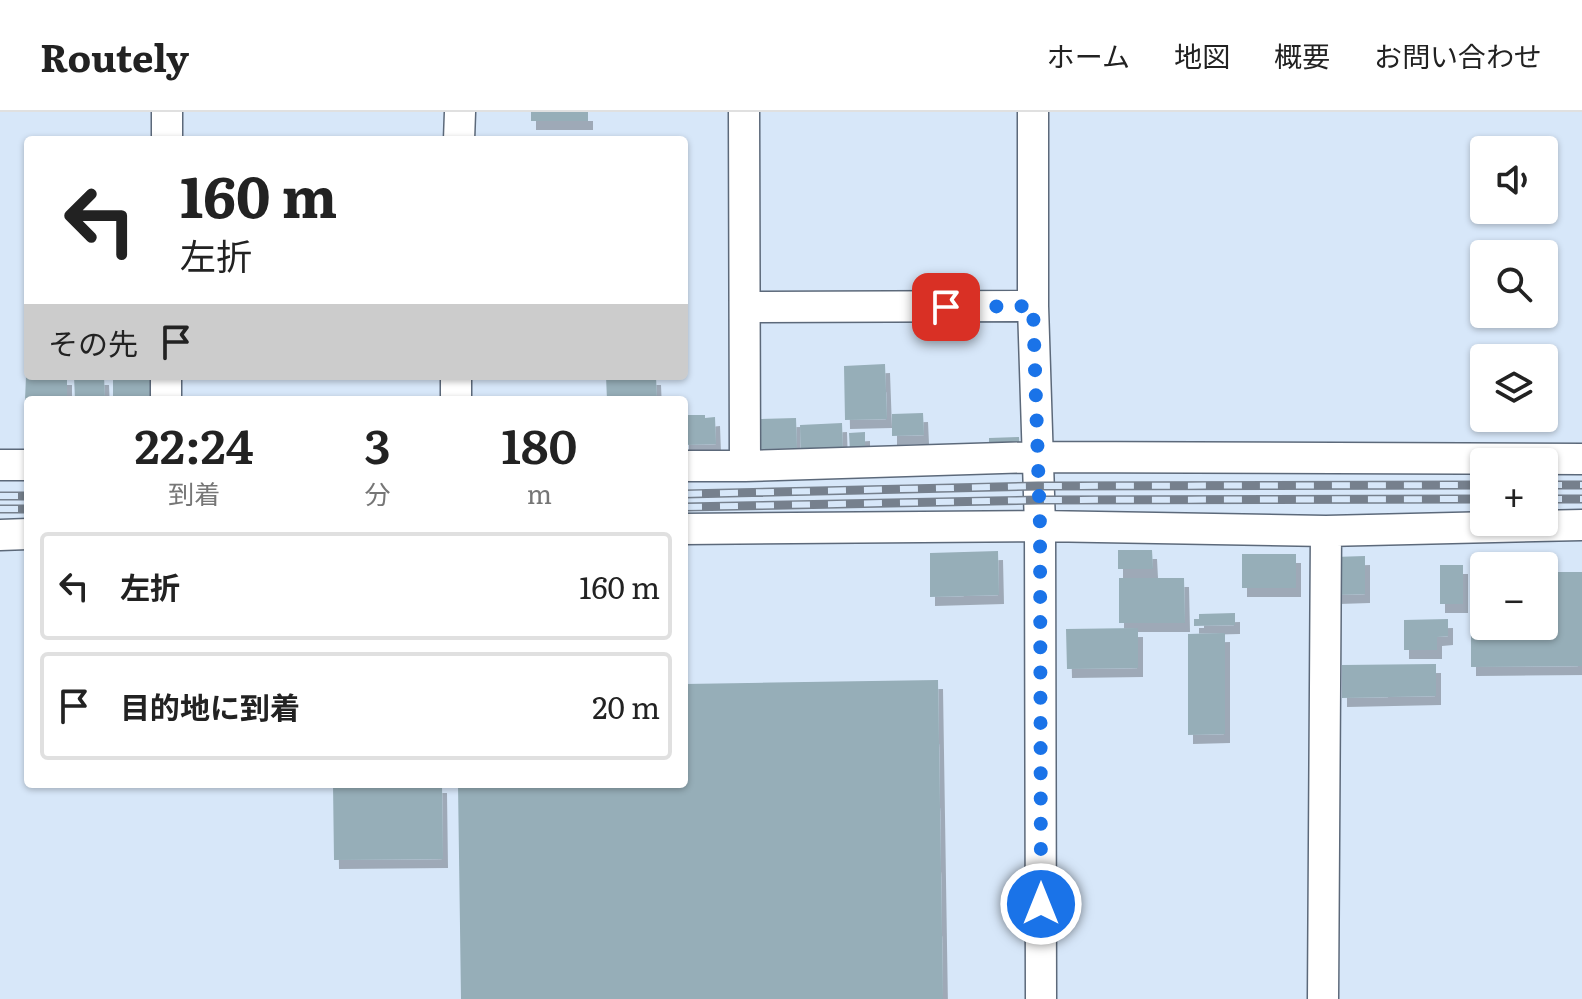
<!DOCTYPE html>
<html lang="ja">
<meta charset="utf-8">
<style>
:root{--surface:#fff;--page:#f2f2f2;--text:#222;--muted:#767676;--line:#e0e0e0}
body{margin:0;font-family:Literata,"Noto Sans JP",serif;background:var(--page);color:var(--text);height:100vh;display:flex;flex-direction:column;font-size:30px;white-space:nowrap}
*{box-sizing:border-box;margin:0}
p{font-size:26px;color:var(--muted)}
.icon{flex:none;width:44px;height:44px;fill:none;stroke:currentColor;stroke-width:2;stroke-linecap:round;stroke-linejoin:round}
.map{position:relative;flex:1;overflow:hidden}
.drawer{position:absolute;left:24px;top:284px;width:664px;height:392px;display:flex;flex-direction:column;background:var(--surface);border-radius:8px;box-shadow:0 2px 6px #0004}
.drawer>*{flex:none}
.guide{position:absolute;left:24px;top:24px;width:664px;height:244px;border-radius:8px;box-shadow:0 2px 6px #0004;background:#fff;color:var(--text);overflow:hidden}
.tools{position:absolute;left:1470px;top:24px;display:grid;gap:16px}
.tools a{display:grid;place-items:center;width:88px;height:88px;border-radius:8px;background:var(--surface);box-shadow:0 2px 6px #0004;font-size:40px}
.pin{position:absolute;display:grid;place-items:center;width:68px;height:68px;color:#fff;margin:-34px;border-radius:16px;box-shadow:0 4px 12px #0006}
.me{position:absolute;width:88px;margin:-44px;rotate:0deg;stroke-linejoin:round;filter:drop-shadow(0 0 6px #0008)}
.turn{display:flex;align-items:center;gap:28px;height:168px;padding:0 24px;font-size:36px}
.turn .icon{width:104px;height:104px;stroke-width:2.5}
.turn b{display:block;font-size:56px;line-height:68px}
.then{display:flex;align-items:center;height:76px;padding:0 24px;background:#0003;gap:16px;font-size:30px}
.eta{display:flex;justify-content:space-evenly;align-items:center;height:136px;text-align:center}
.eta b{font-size:48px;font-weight:600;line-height:56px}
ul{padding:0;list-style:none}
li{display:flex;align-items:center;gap:24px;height:108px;margin:0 16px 12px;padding:0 8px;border:4px solid var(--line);border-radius:8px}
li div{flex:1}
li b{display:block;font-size:30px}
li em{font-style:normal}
header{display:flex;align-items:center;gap:48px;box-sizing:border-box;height:112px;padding:0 40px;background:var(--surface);border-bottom:2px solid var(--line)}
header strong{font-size:38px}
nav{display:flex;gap:44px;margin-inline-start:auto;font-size:28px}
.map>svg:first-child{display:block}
.building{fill:#96aeb8;filter:url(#shadow)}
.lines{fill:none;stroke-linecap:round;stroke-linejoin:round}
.minor-casing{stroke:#5c697a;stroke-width:33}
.minor{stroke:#fff;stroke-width:30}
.rail-casing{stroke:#76808d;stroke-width:9}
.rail{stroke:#d7e7f9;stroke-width:6;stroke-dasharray:18;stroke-linecap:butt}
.route{stroke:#1a73e8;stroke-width:14;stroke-dasharray:0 25.2}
</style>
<header>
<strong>Routely</strong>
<nav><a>ホーム</a><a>地図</a><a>概要</a><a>お問い合わせ</a></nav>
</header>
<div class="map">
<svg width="1582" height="887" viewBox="0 0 1582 887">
<defs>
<filter id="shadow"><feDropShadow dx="5" dy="9" stdDeviation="0" flood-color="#0004"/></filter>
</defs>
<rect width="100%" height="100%" fill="#d7e7f9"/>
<path class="building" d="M 531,0 L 588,0 L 588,9 L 531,9 Z
M 885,252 L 887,307 L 845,308 L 844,254 Z
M 26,264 L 67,264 L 67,288 L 25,288 Z
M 74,264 L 104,264 L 105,288 L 75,288 Z
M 113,264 L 156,264 L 156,288 L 113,288 Z
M 606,264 L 656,264 L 657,288 L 607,288 Z
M 923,301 L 924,323 L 892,324 L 892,302 Z
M 684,303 L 705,303 L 705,306 L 715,305 L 716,332 L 684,333 Z
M 796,306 L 797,336 L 760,337 L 760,307 Z
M 842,311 L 843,342 L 801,343 L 800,313 Z
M 865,320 L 865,339 L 850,340 L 849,321 Z
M 1019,325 L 1020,340 L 989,343 L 989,326 Z
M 1118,438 L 1152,438 L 1153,457 L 1118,457 Z
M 998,439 L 999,483 L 930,485 L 930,441 Z
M 1242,442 L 1296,442 L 1296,476 L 1242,476 Z
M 1365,444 L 1365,482 L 1334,483 L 1334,445 Z
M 1440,453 L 1463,453 L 1463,492 L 1440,492 Z
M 1544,460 L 1582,460 L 1582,554 L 1471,555 L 1471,461 L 1484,461 L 1484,514 L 1544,514 Z
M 1119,466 L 1184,466 L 1185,511 L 1119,511 Z
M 1235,501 L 1235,513 L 1194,514 L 1194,507 L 1199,507 L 1199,502 Z
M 1448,507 L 1448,524 L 1437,525 L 1437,538 L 1404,538 L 1404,508 Z
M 1138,516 L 1138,556 L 1067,557 L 1066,517 Z
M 1225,521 L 1225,622 L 1188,623 L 1188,522 Z
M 1436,552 L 1436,584 L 1342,586 L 1342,553 Z
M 938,568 L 943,887 L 461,887 L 458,672 L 684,672 L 684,572 Z
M 333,672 L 442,672 L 443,747 L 334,748 Z"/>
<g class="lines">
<g class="minor-casing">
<path id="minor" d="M 744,0 L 745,354
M 1033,0 L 1033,194 L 1040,414 L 1041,887
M 167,28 L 167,0
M 459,28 L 460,0
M 745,195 L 1033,194
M 166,288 L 166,264
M 456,288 L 456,264
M 0,353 L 28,353
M 684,354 L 745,354 L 1038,345 L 1582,347
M 684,417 L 1040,414 L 1326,419 L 1582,413
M 0,423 L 28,422
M 1323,887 L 1326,419"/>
</g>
<use href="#minor" class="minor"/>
<g class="rail-casing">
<path id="rail" d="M 1544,373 L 1582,373
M 684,382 L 1038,374 L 1484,373
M 0,384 L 28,384
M 1544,387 L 1582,387
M 684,395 L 1039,388 L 1484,387
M 0,397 L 28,397"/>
</g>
<use href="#rail" class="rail"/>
</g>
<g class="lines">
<path class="route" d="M 946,195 L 1033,194 L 1040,414 L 1041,792"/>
</g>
</svg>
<div class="tools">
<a><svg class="icon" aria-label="sound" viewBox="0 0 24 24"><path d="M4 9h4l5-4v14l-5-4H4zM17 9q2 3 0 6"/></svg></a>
<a><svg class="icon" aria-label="search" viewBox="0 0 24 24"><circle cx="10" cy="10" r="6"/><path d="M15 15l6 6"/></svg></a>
<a><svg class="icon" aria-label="layers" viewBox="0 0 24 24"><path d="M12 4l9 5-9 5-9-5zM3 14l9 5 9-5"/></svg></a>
<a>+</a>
<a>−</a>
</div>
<div class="pin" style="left:946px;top:195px;background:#d93025"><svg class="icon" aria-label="arrive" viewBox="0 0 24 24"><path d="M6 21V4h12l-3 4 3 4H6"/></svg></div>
<svg class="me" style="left:1041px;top:792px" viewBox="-20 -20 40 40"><circle r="17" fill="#1a73e8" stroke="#fff" stroke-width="3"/><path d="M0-11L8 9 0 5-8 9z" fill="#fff"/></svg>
<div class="guide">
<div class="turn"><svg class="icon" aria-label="left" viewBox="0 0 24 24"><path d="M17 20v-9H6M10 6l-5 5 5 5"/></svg><div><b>160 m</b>左折</div></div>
<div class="then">その先<svg class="icon" aria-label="arrive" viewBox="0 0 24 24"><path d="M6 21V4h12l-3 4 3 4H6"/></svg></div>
</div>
<section class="drawer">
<div class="eta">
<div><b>22:24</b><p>到着</p></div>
<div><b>3</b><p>分</p></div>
<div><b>180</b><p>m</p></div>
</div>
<ul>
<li><svg class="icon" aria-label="left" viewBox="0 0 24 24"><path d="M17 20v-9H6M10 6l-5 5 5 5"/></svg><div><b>左折</b></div><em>160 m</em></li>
<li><svg class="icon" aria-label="arrive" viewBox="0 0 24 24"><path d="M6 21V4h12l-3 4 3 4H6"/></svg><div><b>目的地に到着</b></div><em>20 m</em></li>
</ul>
</section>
</div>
